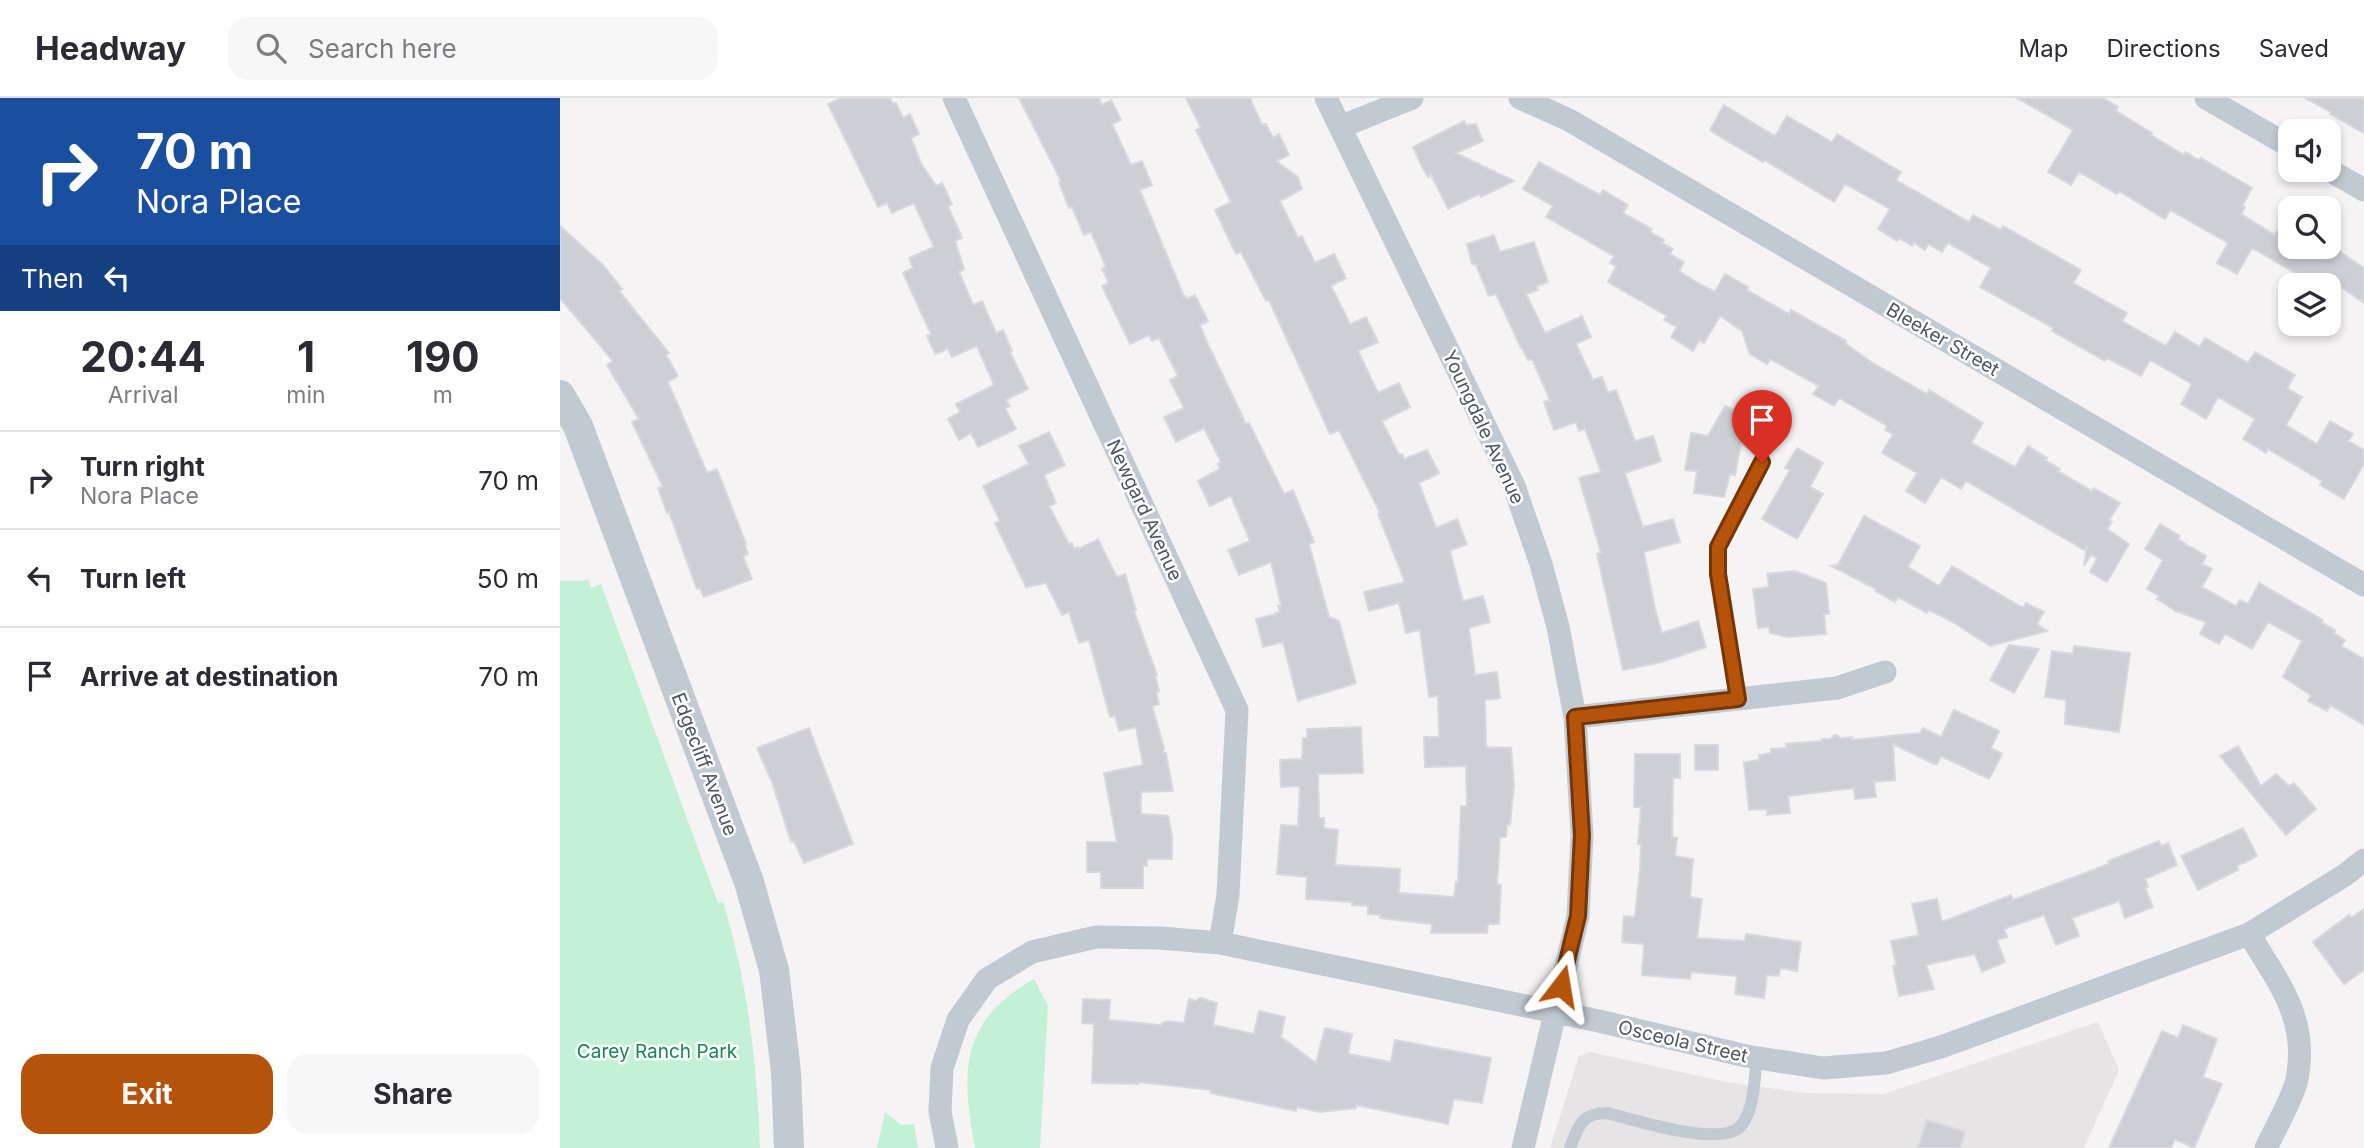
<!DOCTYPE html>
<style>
:root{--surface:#fff;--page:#f7f7f7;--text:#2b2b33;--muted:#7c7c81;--line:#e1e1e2;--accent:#b45309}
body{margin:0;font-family:Inter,sans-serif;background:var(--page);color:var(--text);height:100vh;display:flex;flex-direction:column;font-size:26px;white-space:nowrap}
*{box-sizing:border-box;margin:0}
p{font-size:23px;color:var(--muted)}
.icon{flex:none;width:38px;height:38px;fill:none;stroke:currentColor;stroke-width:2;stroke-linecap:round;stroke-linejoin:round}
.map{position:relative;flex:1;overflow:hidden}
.panel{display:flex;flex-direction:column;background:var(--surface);width:560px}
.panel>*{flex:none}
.top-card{background:#1a4fa0;color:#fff;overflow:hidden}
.controls{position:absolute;left:1718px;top:21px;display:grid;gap:14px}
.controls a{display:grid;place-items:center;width:63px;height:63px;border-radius:14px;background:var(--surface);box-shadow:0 4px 10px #0003;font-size:35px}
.pin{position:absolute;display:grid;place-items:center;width:60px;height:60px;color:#fff;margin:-72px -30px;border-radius:50% 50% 50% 0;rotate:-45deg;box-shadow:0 0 7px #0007}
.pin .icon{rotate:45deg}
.me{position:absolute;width:77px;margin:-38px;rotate:14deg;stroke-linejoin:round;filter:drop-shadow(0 0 5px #0008)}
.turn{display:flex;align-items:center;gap:24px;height:147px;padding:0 21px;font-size:32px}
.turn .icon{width:91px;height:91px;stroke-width:2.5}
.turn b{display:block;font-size:49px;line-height:60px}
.then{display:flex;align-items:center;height:66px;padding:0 21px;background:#0003;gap:14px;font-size:26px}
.eta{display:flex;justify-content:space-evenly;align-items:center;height:119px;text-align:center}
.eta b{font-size:42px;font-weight:700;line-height:49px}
.button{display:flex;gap:14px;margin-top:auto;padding:14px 21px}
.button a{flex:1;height:80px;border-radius:21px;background:var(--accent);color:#fff;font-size:28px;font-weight:700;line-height:80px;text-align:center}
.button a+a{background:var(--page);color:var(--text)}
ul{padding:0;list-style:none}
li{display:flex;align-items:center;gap:21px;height:98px;padding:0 21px;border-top:2px solid var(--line)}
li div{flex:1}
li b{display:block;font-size:26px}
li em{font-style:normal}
header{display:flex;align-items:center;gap:42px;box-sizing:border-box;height:98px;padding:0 35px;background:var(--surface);border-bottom:2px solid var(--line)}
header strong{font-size:33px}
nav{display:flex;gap:38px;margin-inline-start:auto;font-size:24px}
.search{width:490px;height:63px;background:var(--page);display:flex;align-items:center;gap:18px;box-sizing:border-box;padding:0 24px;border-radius:21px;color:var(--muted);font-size:26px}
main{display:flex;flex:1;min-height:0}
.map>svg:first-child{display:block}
.education{fill:#e6e4e5}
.green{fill:#c3f1d5}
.building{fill:#cdcfd5;stroke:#d7d9de;stroke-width:2}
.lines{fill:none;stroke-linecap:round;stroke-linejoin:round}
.service{stroke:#c1cad2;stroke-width:12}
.minor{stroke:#c1cad2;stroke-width:23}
.tertiary{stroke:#c1cad2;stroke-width:30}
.route-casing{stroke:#753606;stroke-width:18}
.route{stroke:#b45309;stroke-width:12}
.labels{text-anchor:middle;stroke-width:5;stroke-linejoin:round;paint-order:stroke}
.street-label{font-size:19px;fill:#4a5661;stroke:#fff}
.park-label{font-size:19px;fill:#17864f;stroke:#fff}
</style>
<header>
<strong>Headway</strong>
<div class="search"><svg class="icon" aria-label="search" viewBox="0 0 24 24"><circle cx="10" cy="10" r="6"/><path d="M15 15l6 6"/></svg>Search here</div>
<nav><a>Map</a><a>Directions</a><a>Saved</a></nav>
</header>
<main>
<section class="panel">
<div class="top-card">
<div class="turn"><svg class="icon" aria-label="right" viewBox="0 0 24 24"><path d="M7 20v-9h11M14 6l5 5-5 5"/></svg><div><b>70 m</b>Nora Place</div></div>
<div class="then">Then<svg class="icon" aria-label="left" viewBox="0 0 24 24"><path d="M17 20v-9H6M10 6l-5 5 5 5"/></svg></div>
</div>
<div class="eta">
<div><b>20:44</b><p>Arrival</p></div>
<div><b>1</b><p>min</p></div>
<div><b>190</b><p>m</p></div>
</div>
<ul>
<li><svg class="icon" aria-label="right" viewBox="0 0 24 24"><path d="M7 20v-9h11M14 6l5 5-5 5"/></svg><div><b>Turn right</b><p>Nora Place</p></div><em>70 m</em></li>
<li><svg class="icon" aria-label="left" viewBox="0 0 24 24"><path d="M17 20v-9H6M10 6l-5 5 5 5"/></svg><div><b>Turn left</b></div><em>50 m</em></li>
<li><svg class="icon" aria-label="arrive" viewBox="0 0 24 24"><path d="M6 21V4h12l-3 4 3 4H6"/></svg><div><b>Arrive at destination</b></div><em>70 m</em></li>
</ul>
<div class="button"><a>Exit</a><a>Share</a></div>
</section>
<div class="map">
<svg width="1804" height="1050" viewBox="0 0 1804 1050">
<rect width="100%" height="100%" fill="#f5f3f3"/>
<path class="education" d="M 1538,924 L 1559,972 L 1524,1050 L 990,1050 L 1019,958 L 1030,954 L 1166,984 L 1246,995 L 1324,996 Z"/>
<path class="green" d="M 28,481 L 31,490 L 41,486 L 158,805 L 163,804 C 188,885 197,965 200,1050 L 0,1050 L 0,483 L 22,483 Z
M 474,881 L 488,908 L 480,1050 L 415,1050 C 401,975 399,923 474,881 Z
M 325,1014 L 341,1027 L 354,1026 L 358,1050 L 317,1050 Z"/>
<path class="building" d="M 281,0 L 330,0 L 333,6 L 336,5 L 343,20 L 350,16 L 359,36 L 351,40 L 361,65 L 376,88 L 382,85 L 392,106 L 388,108 L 402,140 L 395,143 L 404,171 L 399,174 L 413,207 L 422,203 L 436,235 L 443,232 L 452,253 L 450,254 L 468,291 L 446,302 L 450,308 L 445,310 L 456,331 L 418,349 L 411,335 L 399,342 L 388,321 L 400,314 L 396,306 L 434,287 L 417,248 L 392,259 L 388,251 L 375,256 L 367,238 L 371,236 L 343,175 L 353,170 L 349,160 L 374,149 L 354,105 L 332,115 L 327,105 L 318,109 L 268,6 Z
M 459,0 L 539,0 L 542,7 L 551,2 L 561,22 L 552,26 L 571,67 L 582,63 L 592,87 L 580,92 L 624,199 L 626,198 L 627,201 L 635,197 L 648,223 L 640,227 L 646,242 L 686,326 L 689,325 L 724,396 L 733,392 L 754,444 L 749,446 L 769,519 L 779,523 L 796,585 L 738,603 L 723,544 L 703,549 L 696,521 L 716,516 L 716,515 L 720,514 L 718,508 L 721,507 L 711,464 L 679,477 L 668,452 L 690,443 L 671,398 L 650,408 L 638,383 L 660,371 L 658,366 L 661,364 L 644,330 L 616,344 L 604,319 L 624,310 L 610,282 L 618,278 L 599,240 L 592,243 L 589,237 L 570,246 L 542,188 L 549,185 L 542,171 L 546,169 L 531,134 L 524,137 L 512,109 L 509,110 L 499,84 L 501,83 Z
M 626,0 L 690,0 L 702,27 L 706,26 L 713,40 L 719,36 L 729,57 L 716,63 L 738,79 L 742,91 L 720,103 L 738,140 L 742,138 L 755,165 L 774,156 L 786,180 L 771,188 L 790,226 L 806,219 L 818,244 L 798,253 L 818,295 L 839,285 L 850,309 L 822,323 L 839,357 L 842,356 L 844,361 L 867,352 L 879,375 L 859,385 L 876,430 L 897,421 L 907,446 L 890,453 L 903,503 L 923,498 L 930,524 L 909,530 L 915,577 L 937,574 L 940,600 L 925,602 L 926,649 L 951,650 L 954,687 L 950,727 L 947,727 L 946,739 L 940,739 L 937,786 L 941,787 L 939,826 L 928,826 L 927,835 L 871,835 L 872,826 L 820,820 L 820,817 L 808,816 L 808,808 L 792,807 L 792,804 L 746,801 L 747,779 L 717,776 L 721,727 L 738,728 L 740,688 L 721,689 L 720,662 L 742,661 L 743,640 L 747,640 L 747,631 L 801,629 L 803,675 L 758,676 L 759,720 L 764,720 L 764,730 L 778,732 L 775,767 L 840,771 L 839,795 L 894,799 L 896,784 L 898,784 L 901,708 L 907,708 L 906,668 L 865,669 L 864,639 L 879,639 L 878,598 L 869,599 L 860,532 L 846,535 L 839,505 L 809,513 L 804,494 L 845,484 L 818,416 L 820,415 L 779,332 L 770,336 L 709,202 L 706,203 L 681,154 L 676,156 L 655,112 L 671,104 L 636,32 L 641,30 Z
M 1457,0 L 1543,0 L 1558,9 L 1556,13 L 1592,35 L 1591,37 L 1624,57 L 1625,54 L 1639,62 L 1641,60 L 1692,90 L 1682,108 L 1685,109 L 1681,116 L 1715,137 L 1731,109 L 1731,149 L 1773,149 L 1804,170 L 1804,205 L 1778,187 L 1756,187 L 1692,150 L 1677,176 L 1657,165 L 1668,145 L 1610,112 L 1605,121 L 1559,93 L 1557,96 L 1519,74 L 1511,87 L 1488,74 L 1513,32 Z
M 1745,0 L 1804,0 L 1804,35 L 1770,16 L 1771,14 Z
M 1164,7 L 1215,38 L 1227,18 L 1272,44 L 1277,36 L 1341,74 L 1336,82 L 1409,124 L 1413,117 L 1441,132 L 1443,128 L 1521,172 L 1513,185 L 1567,215 L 1562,223 L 1606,248 L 1615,234 L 1640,249 L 1645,240 L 1688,265 L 1695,254 L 1735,277 L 1727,290 L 1742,299 L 1726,327 L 1757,346 L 1770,323 L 1793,336 L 1788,343 L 1804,352 L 1804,366 L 1784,401 L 1760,387 L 1762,383 L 1708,351 L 1706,355 L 1683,341 L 1695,321 L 1658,299 L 1646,321 L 1621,306 L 1632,286 L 1590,262 L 1581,278 L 1547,260 L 1545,263 L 1492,233 L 1493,230 L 1420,189 L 1431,170 L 1388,145 L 1382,154 L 1368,146 L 1365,152 L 1354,145 L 1352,148 L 1339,140 L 1337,143 L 1318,131 L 1330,111 L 1285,86 L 1274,104 L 1204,62 L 1203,64 L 1157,37 L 1150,32 Z
M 904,23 L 906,27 L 916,26 L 923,43 L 896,55 L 954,83 L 921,99 L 919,96 L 888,111 L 871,77 L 868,79 L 863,71 L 853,49 Z
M 979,64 L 1040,97 L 1043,92 L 1068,107 L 1063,115 L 1092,131 L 1090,134 L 1104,142 L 1102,145 L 1113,151 L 1110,156 L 1124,164 L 1119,173 L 1136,184 L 1155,194 L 1165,176 L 1188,189 L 1187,192 L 1229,216 L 1231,212 L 1286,243 L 1285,245 L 1311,264 L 1367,296 L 1369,292 L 1423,325 L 1411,345 L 1455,369 L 1468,348 L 1487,360 L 1485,362 L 1500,371 L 1498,373 L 1532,393 L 1534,390 L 1560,405 L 1549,422 L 1552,424 L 1547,431 L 1569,446 L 1547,484 L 1530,474 L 1537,460 L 1531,457 L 1524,468 L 1527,447 L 1524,452 L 1406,383 L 1401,391 L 1381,379 L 1365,405 L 1346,393 L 1357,375 L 1322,355 L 1333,336 L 1325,332 L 1327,328 L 1279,300 L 1274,308 L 1253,296 L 1259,288 L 1210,261 L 1207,266 L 1190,256 L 1182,233 L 1160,218 L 1144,245 L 1139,243 L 1133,253 L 1111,239 L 1117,229 L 1104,222 L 1107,218 L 1048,184 L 1056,168 L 1050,165 L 1054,158 L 986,119 L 993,108 L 963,91 Z
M 0,128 L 43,167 L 62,191 L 59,193 L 109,255 L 106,257 L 118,278 L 108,284 L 147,375 L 157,371 L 186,446 L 185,447 L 188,456 L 183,458 L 192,481 L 144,499 L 140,490 L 137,491 L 109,414 L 107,415 L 98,390 L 103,389 L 72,324 L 79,321 L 47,267 L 53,263 L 0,200 Z
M 934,137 L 940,154 L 974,144 L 988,184 L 977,188 L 978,192 L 966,196 L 985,235 L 1022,218 L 1031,239 L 1016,246 L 1033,282 L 1042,279 L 1048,295 L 1056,292 L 1075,343 L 1093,338 L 1101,363 L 1065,375 L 1083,429 L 1113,421 L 1120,444 L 1084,454 L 1095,511 L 1102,535 L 1138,523 L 1146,549 L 1102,564 L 1063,572 L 1037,456 L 1041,455 L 1019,380 L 1041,374 L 1025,331 L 1019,333 L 1016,324 L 994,332 L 984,304 L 990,302 L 972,261 L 968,262 L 962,250 L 961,250 L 936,196 L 929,198 L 916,167 L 912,166 L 907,146 Z
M 1165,308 L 1206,330 L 1193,352 L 1181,346 L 1175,377 L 1170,376 L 1164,399 L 1134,395 L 1137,373 L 1125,372 L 1131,335 L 1148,338 Z
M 489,334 L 505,367 L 484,377 L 496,405 L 489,408 L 509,446 L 512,445 L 514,451 L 518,449 L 519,451 L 538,441 L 557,479 L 565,476 L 576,512 L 574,513 L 597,577 L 595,578 L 599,593 L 596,594 L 599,606 L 592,608 L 604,650 L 603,655 L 606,655 L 613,693 L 581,694 L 581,716 L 608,718 L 612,738 L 612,761 L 587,761 L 587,768 L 583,768 L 583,790 L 541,790 L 541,774 L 527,774 L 527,744 L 557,744 L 544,675 L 583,667 L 576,629 L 559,633 L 555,618 L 550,619 L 529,542 L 519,545 L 509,514 L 502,517 L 486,485 L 466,489 L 435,425 L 440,423 L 423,388 L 469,366 L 459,348 Z
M 1237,350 L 1263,365 L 1250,389 L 1263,396 L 1237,441 L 1202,421 L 1230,372 L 1225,370 Z
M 1304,418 L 1360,448 L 1348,469 L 1379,488 L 1392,468 L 1463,510 L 1466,505 L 1484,514 L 1477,526 L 1487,533 L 1430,548 L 1393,524 L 1369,512 L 1367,515 L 1338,499 L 1335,504 L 1315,493 L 1316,491 L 1271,468 L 1281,466 L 1279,465 Z
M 1600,426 L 1620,438 L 1618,441 L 1627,447 L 1646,458 L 1642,466 L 1652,471 L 1642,489 L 1676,508 L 1680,502 L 1688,506 L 1699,485 L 1763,522 L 1762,525 L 1775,532 L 1774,535 L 1785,542 L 1781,548 L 1804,561 L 1804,627 L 1770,607 L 1767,613 L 1748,603 L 1751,597 L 1723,579 L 1742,543 L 1708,524 L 1692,551 L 1665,536 L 1659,546 L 1640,536 L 1646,524 L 1616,513 L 1597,501 L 1599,498 L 1587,491 L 1603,462 L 1585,451 Z
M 1235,473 L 1266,485 L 1269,516 L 1264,516 L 1266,536 L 1228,539 L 1210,535 L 1209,529 L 1198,530 L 1193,491 L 1209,489 L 1207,476 Z
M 1449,547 L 1479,551 L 1454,595 L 1430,582 Z
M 1514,548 L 1570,555 L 1559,634 L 1505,626 L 1506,602 L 1485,599 L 1492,553 L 1513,556 Z
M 1394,612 L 1439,633 L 1431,650 L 1442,656 L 1429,681 L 1381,658 L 1377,666 L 1374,666 L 1333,646 L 1335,682 L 1314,684 L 1316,699 L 1295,701 L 1294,690 L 1228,698 L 1230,715 L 1207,717 L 1207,711 L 1189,712 L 1184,664 L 1199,662 L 1199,657 L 1211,655 L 1211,651 L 1227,650 L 1226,646 L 1262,643 L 1262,641 L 1270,641 L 1275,637 L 1281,640 L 1292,639 L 1292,642 L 1360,635 L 1363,630 L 1381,639 Z
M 249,630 L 293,746 L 244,765 L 234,743 L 231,744 L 212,684 L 197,650 Z
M 1135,647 L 1158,647 L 1158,672 L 1135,672 Z
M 1678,648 L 1701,688 L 1716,676 L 1729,688 L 1734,685 L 1756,711 L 1726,737 L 1660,658 Z
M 1075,656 L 1120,656 L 1120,680 L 1113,680 L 1112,739 L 1117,740 L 1115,758 L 1133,761 L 1130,799 L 1142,801 L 1137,840 L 1185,843 L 1186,836 L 1241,844 L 1237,873 L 1220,870 L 1219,878 L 1207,877 L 1204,900 L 1175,896 L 1177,878 L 1131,874 L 1130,881 L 1082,877 L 1084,846 L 1062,844 L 1064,818 L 1075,819 L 1080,771 L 1081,746 L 1078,746 L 1081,709 L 1074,709 Z
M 1683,730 L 1697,758 L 1677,768 L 1678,772 L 1638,792 L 1621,758 Z
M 1599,743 L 1601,748 L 1608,745 L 1617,767 L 1585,781 L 1588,789 L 1585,790 L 1593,809 L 1565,820 L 1559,803 L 1512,820 L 1519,838 L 1496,847 L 1484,817 L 1444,831 L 1447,839 L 1437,842 L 1445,864 L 1422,874 L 1415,856 L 1366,867 L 1374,891 L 1339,898 L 1333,868 L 1336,867 L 1331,843 L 1359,837 L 1352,806 L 1377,801 L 1382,824 L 1451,797 L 1453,802 L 1549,766 L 1548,763 Z
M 1804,811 L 1804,872 L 1784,886 L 1753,844 L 1789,817 L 1791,820 Z
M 640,900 L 657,905 L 653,927 L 694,936 L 699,913 L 725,919 L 721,939 L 756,965 L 765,930 L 792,936 L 788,956 L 831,964 L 835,942 L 931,960 L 922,1005 L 894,1001 L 888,1026 L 796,1007 L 796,1010 L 760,1014 L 737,1009 L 736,1013 L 650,995 L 651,992 L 578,984 L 578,986 L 532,985 L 534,926 L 522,925 L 523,901 L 550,902 L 549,922 L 600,927 L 606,923 L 624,925 L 629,901 L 636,903 Z
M 1623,927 L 1657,941 L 1643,979 L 1662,986 L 1634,1050 L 1615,1041 L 1611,1050 L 1549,1050 L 1602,933 L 1618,940 Z
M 1367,1022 L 1405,1034 L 1400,1050 L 1358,1050 Z"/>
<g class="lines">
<path class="service" d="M 1178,601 L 1158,476 L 1158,448 L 1202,364
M 1010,1050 C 1018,1029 1021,1015 1047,1015 C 1075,1022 1161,1050 1181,1028 C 1195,1010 1194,981 1197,960"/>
<path class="minor" d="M 394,0 L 677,612 L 668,797 L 660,845
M 766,0 L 954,388 L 981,466 L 998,529 L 1015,619 L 1022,737 L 1018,818 L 963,1050
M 960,0 L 1009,22 L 1804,487
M 1646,0 L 1731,49
M 780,29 L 852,0
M 1769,72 L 1804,92
M 1015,619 L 1277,590 L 1325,574
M 1689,836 C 1718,884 1749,921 1737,981 C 1733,1000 1715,1031 1706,1050
M 387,1050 L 380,1013 L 382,970 L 398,922 L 427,881 L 472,854 L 536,839 L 600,840 L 660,845 L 1039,923 L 1186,958 L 1263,970 L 1326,965 L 1381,949 L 1689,836 L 1785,777 L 1804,762"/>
<path class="tertiary" d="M 0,297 L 18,328 L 189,784 L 214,872 L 226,974 L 229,1050"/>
</g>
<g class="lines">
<g class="route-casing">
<path id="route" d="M 1001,888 L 1018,818 L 1022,737 L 1015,619 L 1178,601 L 1158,476 L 1158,449 L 1202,364"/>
</g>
<use href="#route" class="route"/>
</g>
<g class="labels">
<g class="street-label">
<text transform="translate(1383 241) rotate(30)" y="7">Bleeker Street</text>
<text transform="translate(924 329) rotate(65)" y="7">Youngdale Avenue</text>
<text transform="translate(585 412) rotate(65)" y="7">Newgard Avenue</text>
<text transform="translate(145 666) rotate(69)" y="7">Edgecliff Avenue</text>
<text transform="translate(1123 943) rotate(13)" y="7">Osceola Street</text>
</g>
<g class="park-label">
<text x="97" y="960">Carey Ranch Park</text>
</g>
</g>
</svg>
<div class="controls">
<a><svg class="icon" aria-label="sound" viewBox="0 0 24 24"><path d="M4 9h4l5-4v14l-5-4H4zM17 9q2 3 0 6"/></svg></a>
<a><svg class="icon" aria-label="search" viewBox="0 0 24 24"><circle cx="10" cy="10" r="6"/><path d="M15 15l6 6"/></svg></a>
<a><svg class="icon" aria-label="layers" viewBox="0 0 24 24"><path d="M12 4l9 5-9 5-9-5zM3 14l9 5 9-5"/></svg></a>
</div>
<div class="pin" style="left:1202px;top:364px;background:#d93025"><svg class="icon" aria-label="arrive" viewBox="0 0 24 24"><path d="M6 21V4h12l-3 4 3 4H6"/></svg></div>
<svg class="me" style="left:1001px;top:888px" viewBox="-20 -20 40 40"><path d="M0-17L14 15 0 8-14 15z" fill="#b45309" stroke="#fff" stroke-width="4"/></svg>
</div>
</main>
